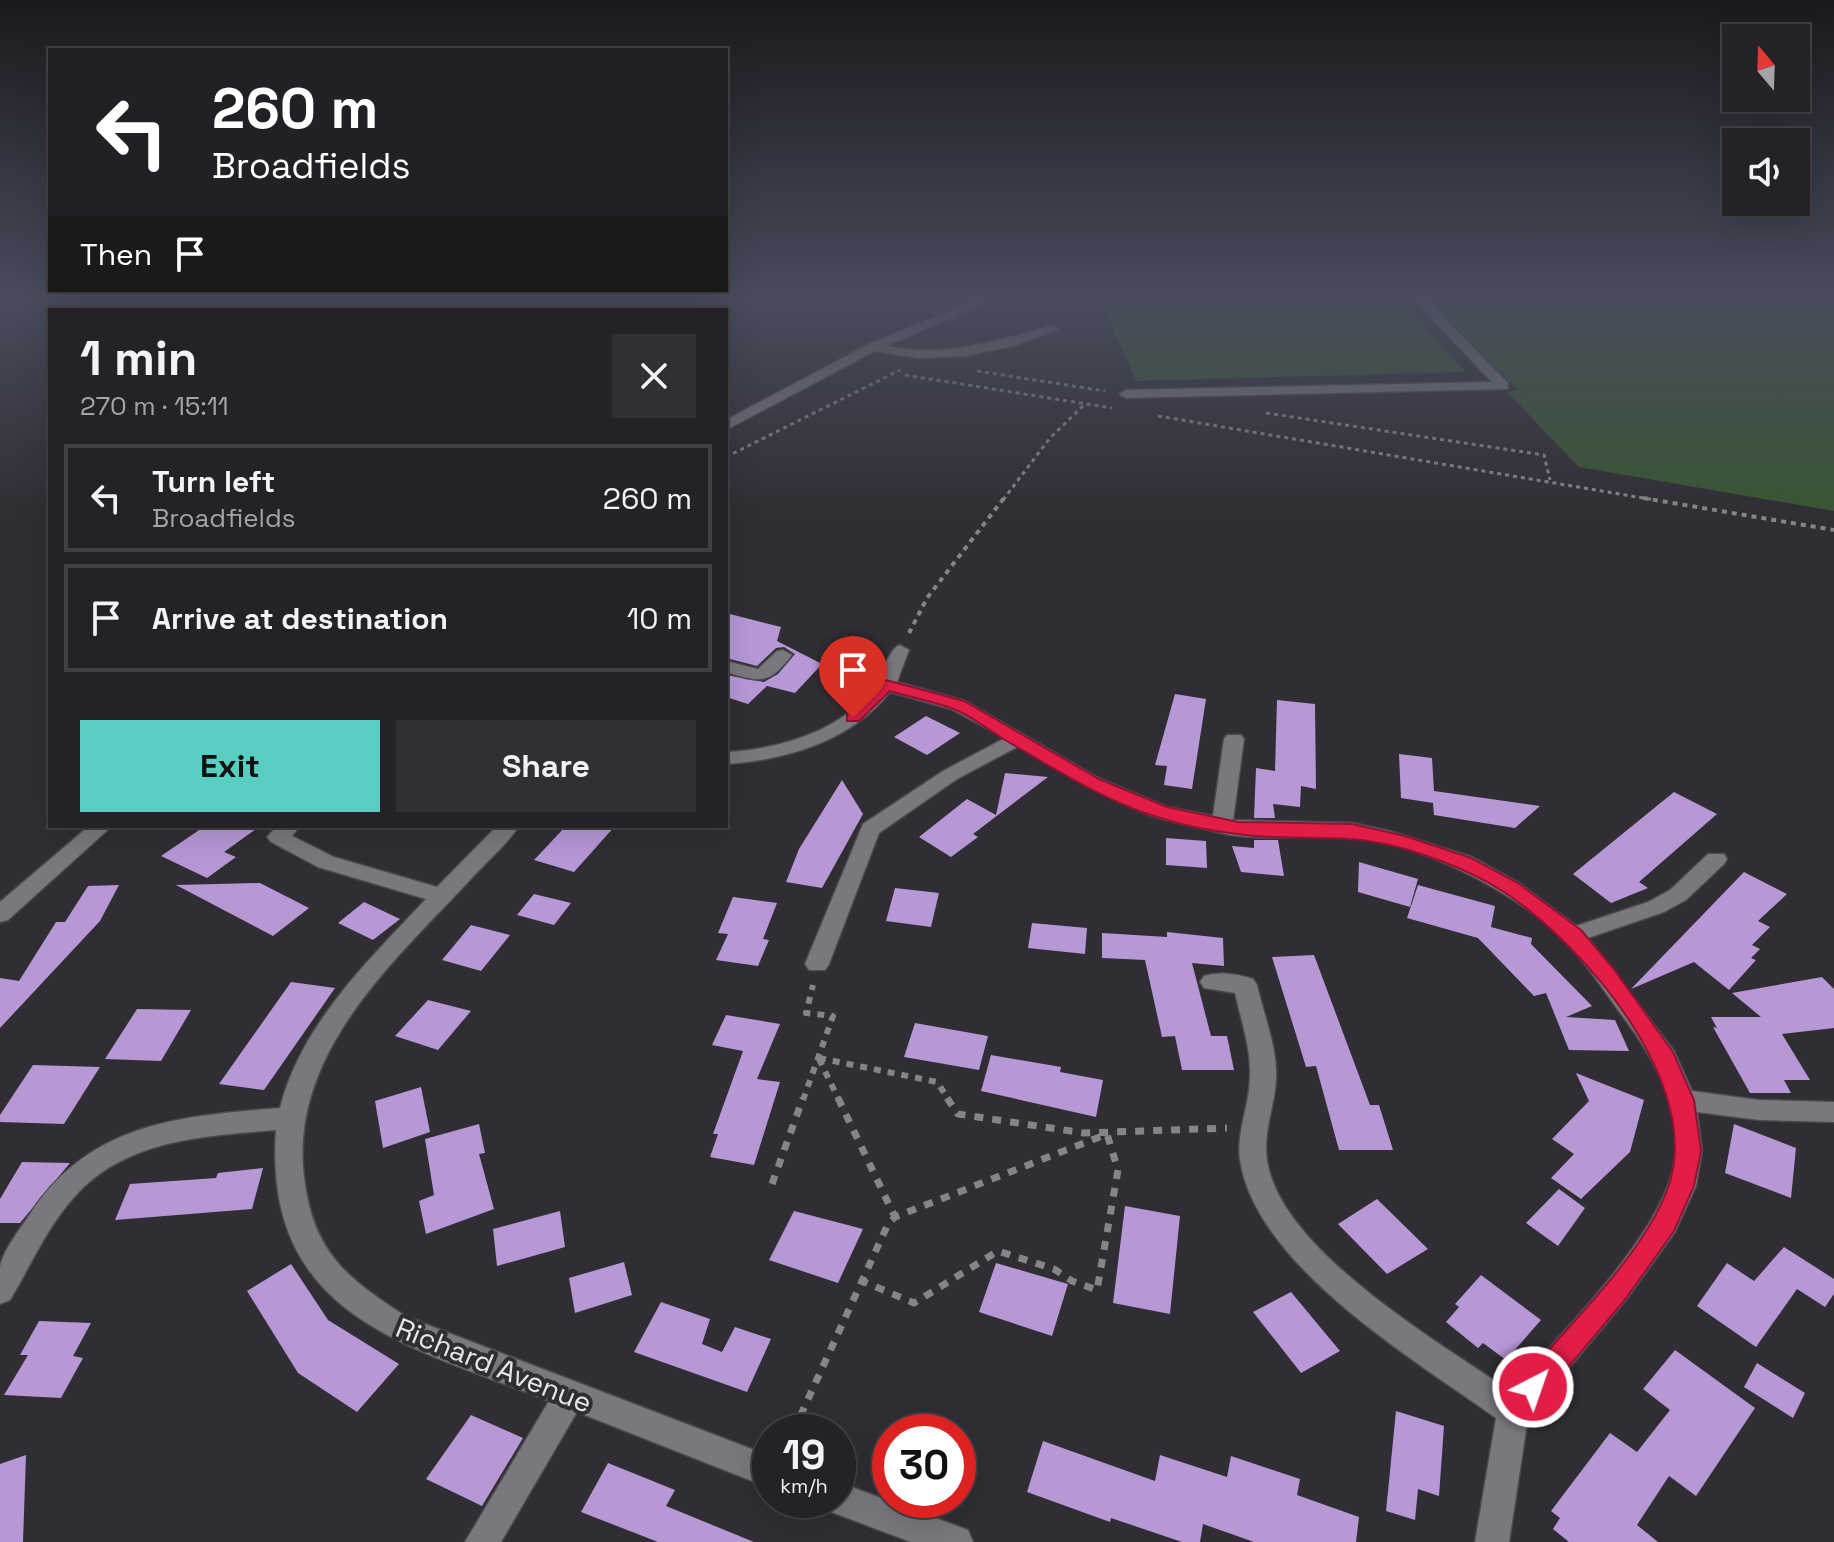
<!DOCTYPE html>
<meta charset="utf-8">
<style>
:root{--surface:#242227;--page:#302f33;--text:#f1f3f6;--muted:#a3a4a7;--line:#413f44;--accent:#57cec1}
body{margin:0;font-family:"Space Grotesk",sans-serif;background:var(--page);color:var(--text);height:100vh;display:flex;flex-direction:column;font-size:30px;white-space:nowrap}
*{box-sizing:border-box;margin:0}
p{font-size:26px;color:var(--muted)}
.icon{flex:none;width:44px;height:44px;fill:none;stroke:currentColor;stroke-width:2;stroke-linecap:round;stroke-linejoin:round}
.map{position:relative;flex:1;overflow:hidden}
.side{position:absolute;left:48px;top:308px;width:680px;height:520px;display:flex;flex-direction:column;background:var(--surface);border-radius:0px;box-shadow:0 8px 32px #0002,0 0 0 2px var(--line)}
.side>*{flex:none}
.top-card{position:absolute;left:48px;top:48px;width:680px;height:244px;border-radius:0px;box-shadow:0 8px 32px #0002,0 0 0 2px var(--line);background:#202124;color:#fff;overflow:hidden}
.needle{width:52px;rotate:341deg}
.buttons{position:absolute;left:1722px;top:24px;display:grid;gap:16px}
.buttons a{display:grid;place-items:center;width:88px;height:88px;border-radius:0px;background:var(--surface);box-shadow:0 8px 32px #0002,0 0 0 2px var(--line);font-size:40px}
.speed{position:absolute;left:752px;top:1414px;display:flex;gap:16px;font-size:40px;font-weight:700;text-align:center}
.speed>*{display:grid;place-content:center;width:104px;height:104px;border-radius:50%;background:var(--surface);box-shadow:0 8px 32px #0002,0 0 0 2px var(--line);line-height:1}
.speed small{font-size:20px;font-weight:400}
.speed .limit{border:12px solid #d22;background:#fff;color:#111}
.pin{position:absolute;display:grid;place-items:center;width:68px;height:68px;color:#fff;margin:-82px -34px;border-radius:50% 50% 50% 0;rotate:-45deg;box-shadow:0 0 8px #0007}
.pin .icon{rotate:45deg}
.me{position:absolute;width:88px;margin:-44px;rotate:41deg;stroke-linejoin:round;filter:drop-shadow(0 0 6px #0008)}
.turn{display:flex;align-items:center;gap:28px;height:168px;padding:0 32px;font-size:36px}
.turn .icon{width:104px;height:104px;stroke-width:2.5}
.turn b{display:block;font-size:56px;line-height:68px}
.then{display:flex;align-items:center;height:76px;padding:0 32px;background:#0003;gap:16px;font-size:30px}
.round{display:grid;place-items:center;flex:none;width:84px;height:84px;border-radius:0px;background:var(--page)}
.summary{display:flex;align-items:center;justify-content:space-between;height:136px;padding:0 32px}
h1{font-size:48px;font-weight:700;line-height:60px}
.cta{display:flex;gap:16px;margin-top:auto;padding:16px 32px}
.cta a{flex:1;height:92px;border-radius:0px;background:var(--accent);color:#111;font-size:32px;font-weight:700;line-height:92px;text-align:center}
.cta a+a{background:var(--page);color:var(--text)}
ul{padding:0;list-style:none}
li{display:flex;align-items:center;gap:24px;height:108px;margin:0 16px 12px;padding:0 16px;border:4px solid var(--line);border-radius:0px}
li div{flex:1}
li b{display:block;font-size:30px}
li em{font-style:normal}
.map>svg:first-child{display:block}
.green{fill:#395533}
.building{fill:#b698d5}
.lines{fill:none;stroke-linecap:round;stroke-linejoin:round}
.minor-casing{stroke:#4a484d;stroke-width:3}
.path-far3{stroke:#86848a;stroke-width:3;stroke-dasharray:4 4;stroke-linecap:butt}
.path-far2{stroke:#86848a;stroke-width:4;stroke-dasharray:5 5;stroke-linecap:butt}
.path-far1{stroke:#86848a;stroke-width:6;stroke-dasharray:7 7;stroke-linecap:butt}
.path{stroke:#86848a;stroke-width:7;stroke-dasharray:9 9;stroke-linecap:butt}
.minor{fill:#7a777e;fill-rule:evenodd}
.route{fill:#e11d48;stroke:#92132f;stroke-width:2}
.labels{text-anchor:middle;stroke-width:8;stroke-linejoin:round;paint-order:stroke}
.near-street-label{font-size:28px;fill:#e7e5ea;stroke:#302d34}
</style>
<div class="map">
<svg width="1834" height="1542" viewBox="0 0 1834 1542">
<rect width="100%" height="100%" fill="#302d34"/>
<path class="green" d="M 1099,299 L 1399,299 L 1466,372 L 1136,381 Z
M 1427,299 L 1834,299 L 1834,511 L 1579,467 L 1507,392 L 1518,390 Z"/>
<path class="building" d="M 726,613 L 781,627 L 777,641 L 822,664 L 795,693 L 767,686 L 748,704 L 726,697 L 726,675 L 764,682 L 778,674 L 795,654 L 784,647 L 776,648 L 757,666 L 726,658 Z
M 1175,694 L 1206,699 L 1192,789 L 1164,785 L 1167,766 L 1155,765 Z
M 1277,700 L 1315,704 L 1316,789 L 1301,786 L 1300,807 L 1273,804 L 1275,818 L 1254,818 L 1256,768 L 1275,771 Z
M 926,716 L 960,733 L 927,755 L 894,737 Z
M 1399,754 L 1432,758 L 1434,791 L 1540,806 L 1515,828 L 1434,815 L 1433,803 L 1401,798 Z
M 1005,773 L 1048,777 L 973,834 L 978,837 L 951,857 L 919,837 L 967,799 L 996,815 Z
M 842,780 L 863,814 L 822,888 L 786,882 L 799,849 Z
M 1674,792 L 1717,814 L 1639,882 L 1648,888 L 1611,903 L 1573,874 Z
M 205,826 L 260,826 L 224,852 L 236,857 L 207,878 L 161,856 Z
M 566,826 L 615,826 L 574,872 L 534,860 Z
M 1166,838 L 1206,841 L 1207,868 L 1166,865 Z
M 1254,840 L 1278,840 L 1284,876 L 1241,872 L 1232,846 L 1254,848 Z
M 1359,862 L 1418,879 L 1410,907 L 1358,892 Z
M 1744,872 L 1787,894 L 1758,921 L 1770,927 L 1752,945 L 1760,949 L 1751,958 L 1756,960 L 1729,990 L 1694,962 L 1631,989 Z
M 260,883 L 309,908 L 273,936 L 176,885 Z
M 119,885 L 100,921 L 0,1028 L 0,978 L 19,981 L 56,922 L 65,922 L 88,886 Z
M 1418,885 L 1495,906 L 1491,927 L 1532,938 L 1531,944 L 1592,1006 L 1566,1017 L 1615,1020 L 1629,1051 L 1569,1050 L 1546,993 L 1534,996 L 1478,938 L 1407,918 Z
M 895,888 L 939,893 L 931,927 L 886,921 Z
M 534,894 L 571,903 L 554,925 L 517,915 Z
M 733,897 L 777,903 L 763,939 L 769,940 L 758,966 L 716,960 L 728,934 L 718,933 Z
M 364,902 L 400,919 L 373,940 L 338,923 Z
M 1032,923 L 1087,928 L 1085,954 L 1028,948 Z
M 471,925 L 510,935 L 481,971 L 442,960 Z
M 1167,932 L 1223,938 L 1224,966 L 1192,963 L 1211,1036 L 1227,1036 L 1234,1070 L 1182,1070 L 1175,1036 L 1162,1037 L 1145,960 L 1102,958 L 1102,933 L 1167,937 Z
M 1314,955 L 1370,1105 L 1379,1105 L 1393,1150 L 1339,1150 L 1316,1066 L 1306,1067 L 1272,957 Z
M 1822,977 L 1834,989 L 1834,1028 L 1782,1034 L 1810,1080 L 1784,1080 L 1791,1093 L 1750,1093 L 1713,1027 L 1717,1028 L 1711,1017 L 1761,1017 L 1732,993 Z
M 291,982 L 335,988 L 264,1090 L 219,1084 Z
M 428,1000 L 471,1011 L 438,1050 L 395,1036 Z
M 137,1009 L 191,1010 L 161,1061 L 105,1059 Z
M 726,1015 L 780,1024 L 757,1079 L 780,1082 L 754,1165 L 710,1157 L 718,1134 L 713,1134 L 743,1051 L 712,1045 Z
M 915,1023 L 988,1036 L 979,1070 L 904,1057 Z
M 991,1055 L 1061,1067 L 1060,1072 L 1103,1080 L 1096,1117 L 981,1091 Z
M 33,1065 L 100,1067 L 64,1124 L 0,1122 L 0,1115 Z
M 1576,1073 L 1644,1100 L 1630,1152 L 1581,1199 L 1551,1178 L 1574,1154 L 1552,1139 L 1589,1101 Z
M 421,1087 L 430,1132 L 383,1148 L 375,1101 Z
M 479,1124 L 485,1153 L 479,1154 L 494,1209 L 426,1234 L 419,1201 L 434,1195 L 425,1139 Z
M 1734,1124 L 1796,1148 L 1791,1198 L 1725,1173 Z
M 22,1162 L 70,1163 L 20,1223 L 0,1223 L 0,1199 Z
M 263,1168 L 252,1209 L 115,1220 L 130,1184 L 216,1178 L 218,1173 Z
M 1559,1189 L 1585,1208 L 1558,1246 L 1526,1223 Z
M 1377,1199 L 1428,1249 L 1387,1274 L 1338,1224 Z
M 1125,1206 L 1180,1216 L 1170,1314 L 1113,1303 Z
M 560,1211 L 565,1247 L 497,1266 L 493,1229 Z
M 794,1211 L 863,1229 L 838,1283 L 769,1260 Z
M 1784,1247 L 1834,1279 L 1834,1294 L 1825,1307 L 1797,1289 L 1756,1347 L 1697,1306 L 1727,1263 L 1754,1281 Z
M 624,1262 L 632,1295 L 575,1313 L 569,1278 Z
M 996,1263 L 1068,1284 L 1052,1336 L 979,1312 Z
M 291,1264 L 328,1320 L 399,1364 L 357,1412 L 298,1373 L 247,1291 Z
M 1481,1275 L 1541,1320 L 1506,1360 L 1483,1343 L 1478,1348 L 1446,1322 L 1459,1307 L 1455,1304 Z
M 1291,1292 L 1340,1351 L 1301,1373 L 1253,1312 Z
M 661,1302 L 710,1319 L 702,1344 L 722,1352 L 735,1327 L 771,1339 L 747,1392 L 634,1352 Z
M 39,1321 L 91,1323 L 73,1356 L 83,1358 L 61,1398 L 4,1395 L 28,1355 L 20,1355 Z
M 1675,1350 L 1755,1408 L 1696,1496 L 1669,1476 L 1637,1525 L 1658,1542 L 1569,1542 L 1553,1529 L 1560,1518 L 1551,1511 L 1610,1433 L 1637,1452 L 1670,1410 L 1643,1389 Z
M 1757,1363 L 1805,1393 L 1793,1418 L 1744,1387 Z
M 1396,1411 L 1444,1426 L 1439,1496 L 1418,1489 L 1415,1520 L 1386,1511 Z
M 471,1415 L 523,1438 L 482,1506 L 426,1479 Z
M 1043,1441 L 1155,1481 L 1160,1455 L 1227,1477 L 1231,1456 L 1300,1479 L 1297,1495 L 1359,1517 L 1356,1542 L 1254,1542 L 1203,1524 L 1200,1542 L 1182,1542 L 1111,1518 L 1110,1522 L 1027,1492 Z
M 26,1455 L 23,1542 L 0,1542 L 0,1464 Z
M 608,1463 L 675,1490 L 666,1506 L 754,1542 L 658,1542 L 581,1512 Z"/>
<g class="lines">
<g class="minor-casing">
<path id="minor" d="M 979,299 L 995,299 L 886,346 C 945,358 997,341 1053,325 L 1059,329 L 1013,346 L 964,356 L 918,358 L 875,351 L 726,430 L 726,420 L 869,344 Z
M 1413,299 L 1426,299 L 1508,383 L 1508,389 L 1126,398 L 1119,394 L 1126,390 L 1492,382 Z
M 900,645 L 909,650 L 897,682 L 965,701 L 1100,779 L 1167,807 L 1213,816 L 1224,739 L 1227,735 L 1241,735 L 1244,739 L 1233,820 L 1352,823 L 1389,831 L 1472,857 L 1519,883 L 1576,926 L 1648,902 L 1670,890 L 1708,854 L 1724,854 L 1727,859 L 1724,864 L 1686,900 L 1664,912 L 1588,938 L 1674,1051 L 1692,1091 L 1759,1100 L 1834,1102 L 1834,1122 L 1759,1120 L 1697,1112 L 1702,1151 L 1696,1186 L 1675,1232 L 1625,1301 L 1528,1417 L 1509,1542 L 1475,1542 L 1496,1418 C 1415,1360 1256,1266 1240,1160 C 1236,1131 1250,1105 1250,1076 C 1251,1048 1241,1020 1235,993 L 1204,988 L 1200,982 L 1204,976 C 1219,971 1239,974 1253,979 L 1257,985 C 1264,1016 1278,1049 1276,1081 C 1274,1108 1263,1132 1267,1160 C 1280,1250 1439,1342 1510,1391 C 1559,1335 1674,1224 1676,1150 C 1677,1099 1653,1057 1624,1018 C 1605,993 1587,963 1565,941 C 1516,892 1419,842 1350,837 C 1307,833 1258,843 1217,832 C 1197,826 1173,823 1153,816 C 1105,798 1063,773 1019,746 L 957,779 L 879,833 L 829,964 L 825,970 L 809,970 L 805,964 L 863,824 L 943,771 L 1005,738 L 951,709 L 890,692 C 851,741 787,760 726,764 L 726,752 C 776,749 833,734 868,695 C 879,683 889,647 900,645 Z
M 783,650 L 792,655 C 768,686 760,682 726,672 L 726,661 L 758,669 L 777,651 Z
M 89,826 L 112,826 L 8,920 L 0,922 L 0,902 Z
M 277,826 L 300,826 L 292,836 L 334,857 L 437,887 L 497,826 L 519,826 C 506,846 486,862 470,880 C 393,962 289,1054 304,1177 C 313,1252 346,1278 407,1317 L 770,1456 L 770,1488 L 577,1412 L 501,1542 L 465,1542 L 549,1401 C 408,1345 263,1318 276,1130 C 205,1136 127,1139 76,1195 C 48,1225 31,1265 10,1300 L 0,1304 C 0,1292 0,1279 0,1267 C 3,1250 21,1228 30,1214 C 90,1122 180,1116 280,1108 C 301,1024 369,960 426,899 L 318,867 L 271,842 L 267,837 Z
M 838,1482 L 968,1530 L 973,1542 L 911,1542 L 826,1510 L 822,1500 L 838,1500 Z"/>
</g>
<path class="path-far3" d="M 977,371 L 1105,391
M 905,375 L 1112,408
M 1266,413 L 1544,455 L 1550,480
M 1158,416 L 1655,500
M 726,457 L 900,370
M 1003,500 L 1050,438 L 1085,404"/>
<path class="path-far2" d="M 1643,498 L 1834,530
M 909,633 L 927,598 L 1004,498"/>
<path class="path-far1" d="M 819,1058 L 937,1082 L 949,1100
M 819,1059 L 839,1100
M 803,1100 L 833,1016 L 806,1013 L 813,985"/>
<path class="path" d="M 838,1098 L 895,1217
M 947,1098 L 958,1114 L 1084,1133 L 1227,1128
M 772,1184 L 803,1098
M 793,1432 L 888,1224 L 895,1217 L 1107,1134 L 1118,1170 L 1097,1290 L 1072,1281 L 1054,1269 L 998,1251 L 914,1303 L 862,1281"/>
<use href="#minor" class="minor"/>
</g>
<linearGradient id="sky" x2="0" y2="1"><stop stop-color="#1a191d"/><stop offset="0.58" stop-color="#484c5c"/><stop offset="1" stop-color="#484c5c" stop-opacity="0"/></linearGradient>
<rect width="1834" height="515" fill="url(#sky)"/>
<path class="route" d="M 886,680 L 964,701 L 1099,779 L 1167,807 L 1238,822 L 1352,824 L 1405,836 L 1471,858 L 1518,883 L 1581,930 L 1613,968 L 1673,1052 L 1694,1100 L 1701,1151 L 1694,1186 L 1674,1231 L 1624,1301 L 1543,1397 L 1533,1401 L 1523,1397 L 1519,1387 L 1523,1378 C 1569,1326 1645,1252 1668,1188 C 1705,1085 1584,945 1504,892 C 1471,871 1432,856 1394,846 C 1341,832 1290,842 1237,834 C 1211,831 1182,825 1157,817 C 1102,800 1054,768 1005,740 C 988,729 970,715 951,708 C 931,701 910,697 890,691 L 859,721 L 847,721 L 847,714 Z"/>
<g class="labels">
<g class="near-street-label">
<text transform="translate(494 1365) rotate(22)" y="10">Richard Avenue</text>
</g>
</g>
</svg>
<div class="buttons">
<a><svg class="needle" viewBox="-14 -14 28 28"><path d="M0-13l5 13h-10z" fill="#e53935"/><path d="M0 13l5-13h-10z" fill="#a3a4a7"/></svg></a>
<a><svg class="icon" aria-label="sound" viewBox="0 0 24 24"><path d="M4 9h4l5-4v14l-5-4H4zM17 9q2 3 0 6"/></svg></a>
</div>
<div class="speed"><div>19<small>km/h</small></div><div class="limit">30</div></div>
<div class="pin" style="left:853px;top:718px;background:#d93025"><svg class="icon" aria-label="arrive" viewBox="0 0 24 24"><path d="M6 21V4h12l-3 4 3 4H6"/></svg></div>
<svg class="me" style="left:1533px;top:1387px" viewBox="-20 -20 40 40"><circle r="17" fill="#e11d48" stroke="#fff" stroke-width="3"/><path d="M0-11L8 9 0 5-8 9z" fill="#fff"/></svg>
<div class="top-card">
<div class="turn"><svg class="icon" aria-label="left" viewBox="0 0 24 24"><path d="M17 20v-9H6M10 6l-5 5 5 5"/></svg><div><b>260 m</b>Broadfields</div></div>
<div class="then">Then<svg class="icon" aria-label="arrive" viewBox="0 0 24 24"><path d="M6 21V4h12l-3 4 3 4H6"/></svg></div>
</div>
<section class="side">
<div class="summary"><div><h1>1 min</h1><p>270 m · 15:11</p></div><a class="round"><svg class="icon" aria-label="close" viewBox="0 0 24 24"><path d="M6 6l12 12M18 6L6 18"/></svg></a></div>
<ul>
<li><svg class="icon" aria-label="left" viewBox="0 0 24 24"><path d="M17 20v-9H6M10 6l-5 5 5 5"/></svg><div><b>Turn left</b><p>Broadfields</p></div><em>260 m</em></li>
<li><svg class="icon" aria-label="arrive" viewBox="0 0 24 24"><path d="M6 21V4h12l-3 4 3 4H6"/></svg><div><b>Arrive at destination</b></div><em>10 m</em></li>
</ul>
<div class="cta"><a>Exit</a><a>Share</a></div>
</section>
</div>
